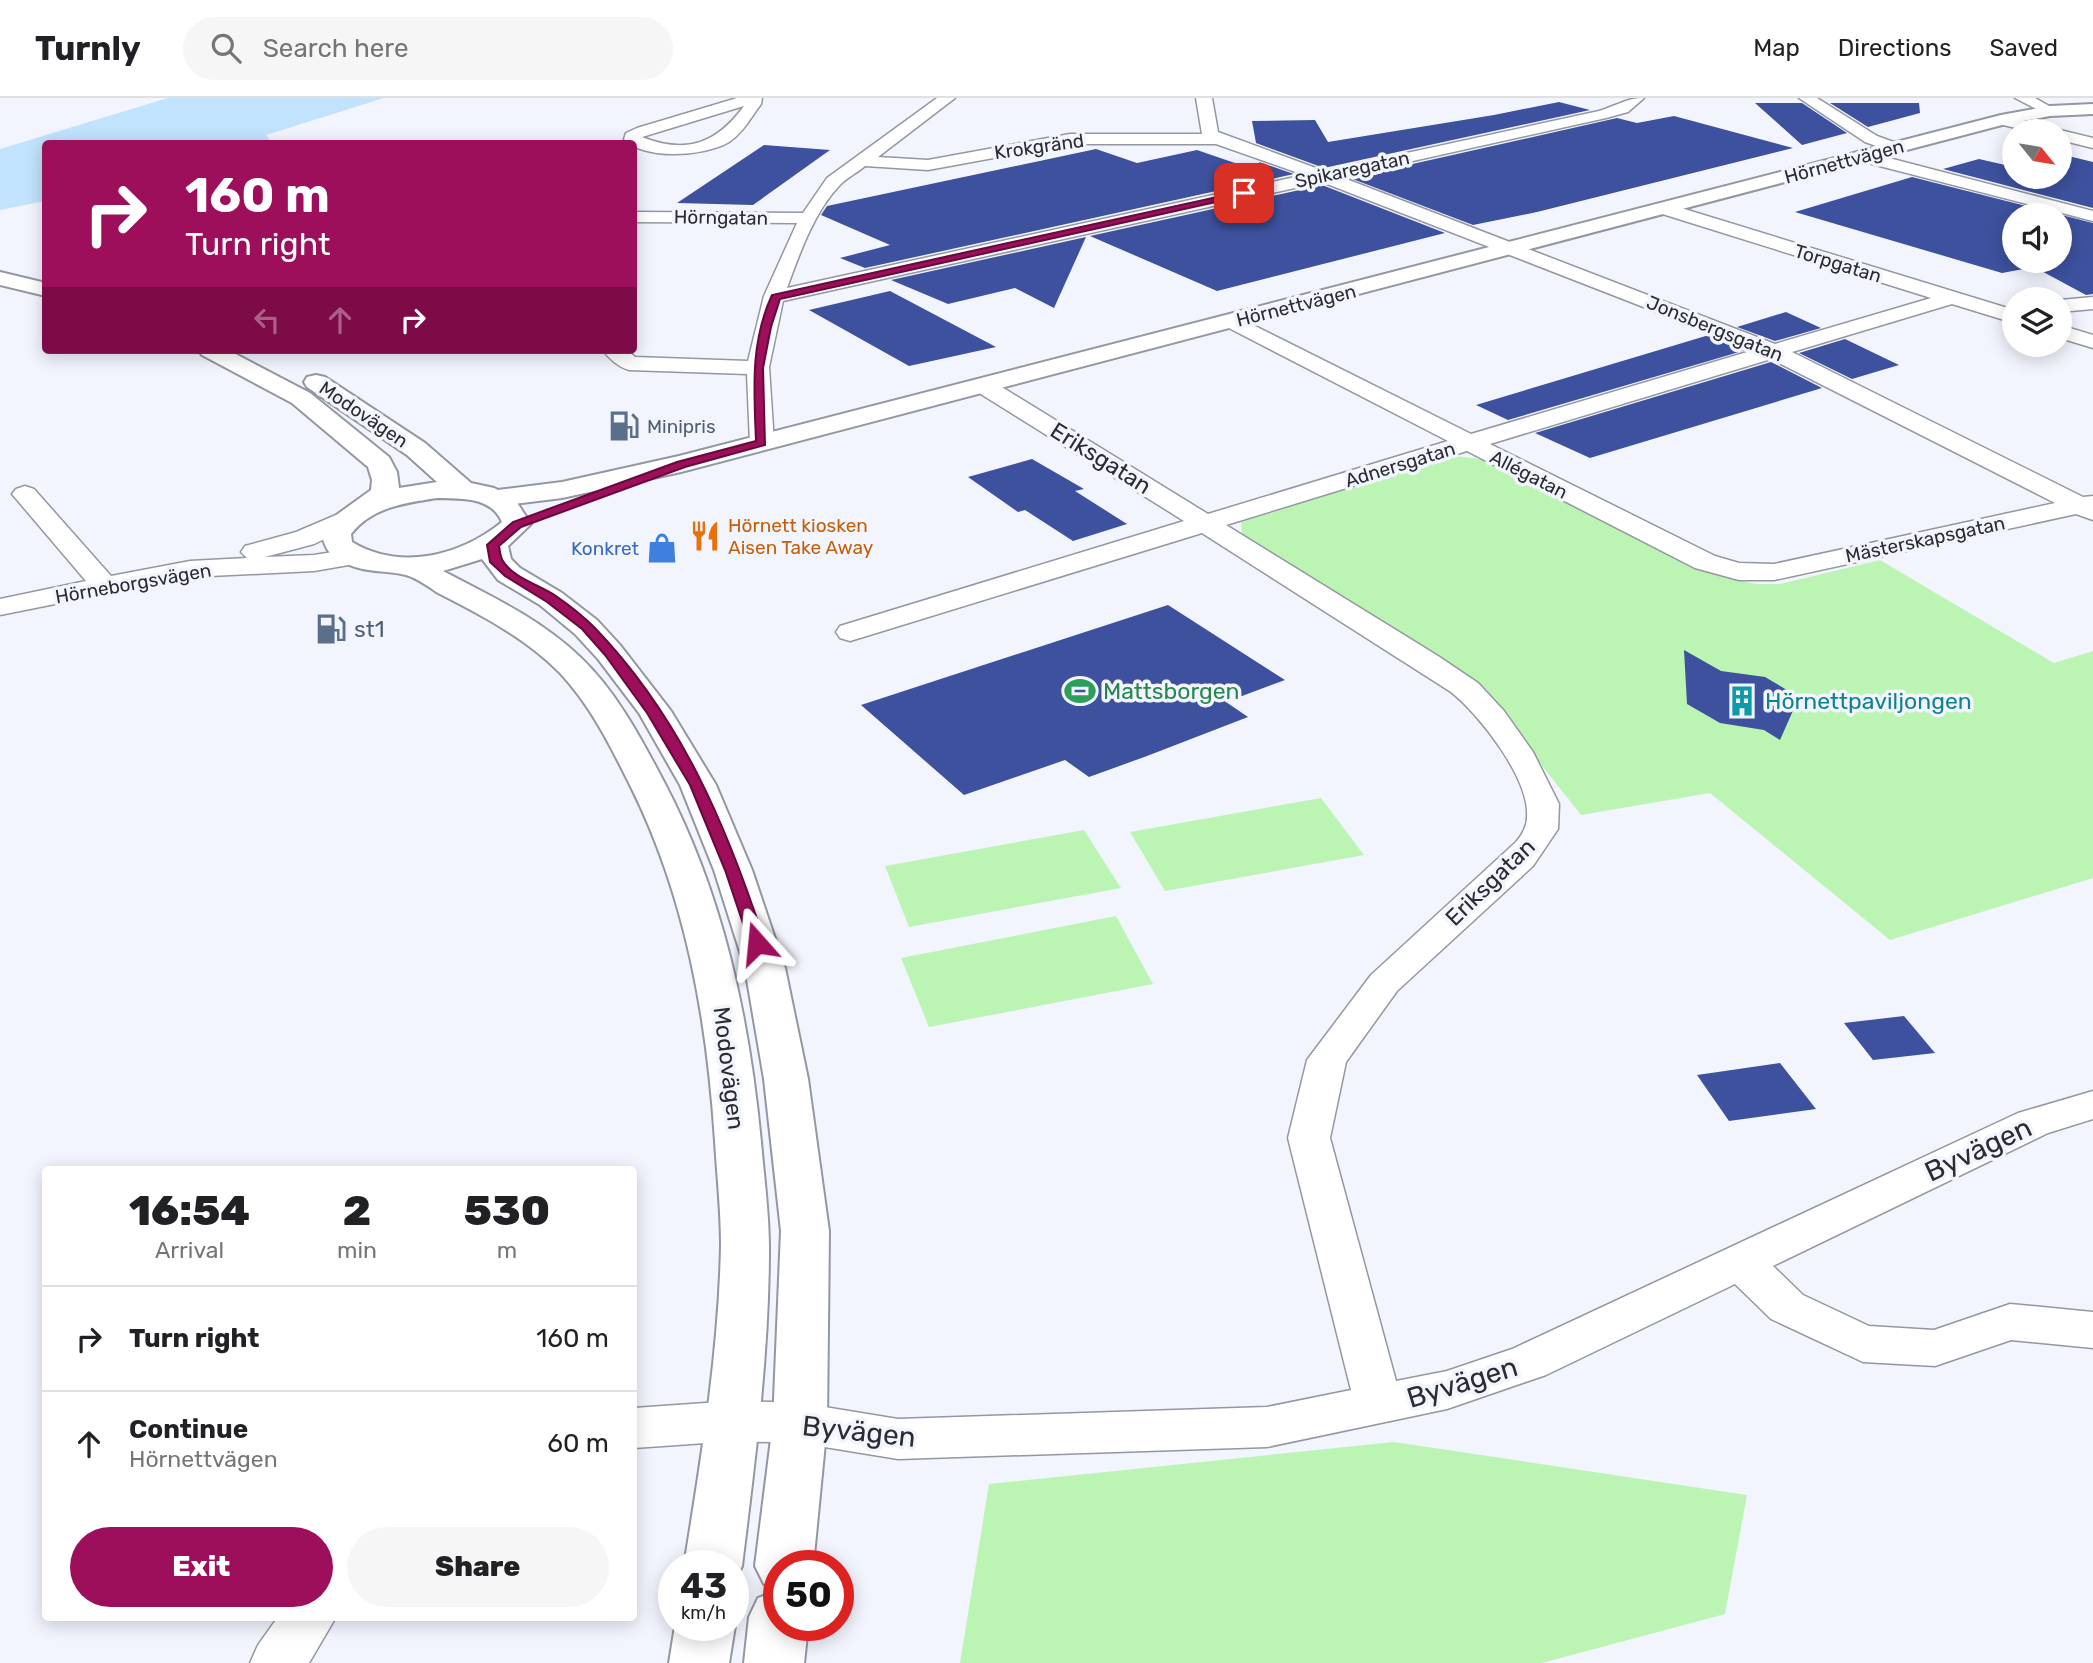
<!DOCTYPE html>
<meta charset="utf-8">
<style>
:root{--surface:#fff;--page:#f6f6f6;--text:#202124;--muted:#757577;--line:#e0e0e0;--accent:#9d0e5b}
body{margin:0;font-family:Rubik,sans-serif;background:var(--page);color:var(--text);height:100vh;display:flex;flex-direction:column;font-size:26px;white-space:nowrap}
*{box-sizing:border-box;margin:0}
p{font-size:23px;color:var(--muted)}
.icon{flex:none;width:38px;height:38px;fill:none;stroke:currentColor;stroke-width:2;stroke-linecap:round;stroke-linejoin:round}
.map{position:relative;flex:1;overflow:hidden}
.drawer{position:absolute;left:42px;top:1068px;width:595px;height:455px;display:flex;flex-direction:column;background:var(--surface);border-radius:7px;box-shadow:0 4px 18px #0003}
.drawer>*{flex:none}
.top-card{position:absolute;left:42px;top:42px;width:595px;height:214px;border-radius:7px;box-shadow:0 4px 18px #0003;background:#9d0e5b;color:#fff;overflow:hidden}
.needle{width:46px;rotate:120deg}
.controls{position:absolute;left:2002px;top:21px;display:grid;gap:14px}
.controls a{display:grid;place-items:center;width:70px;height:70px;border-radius:50%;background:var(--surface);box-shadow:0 4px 18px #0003;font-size:35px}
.speed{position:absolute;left:658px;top:1452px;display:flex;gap:14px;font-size:35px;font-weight:700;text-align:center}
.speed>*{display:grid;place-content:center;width:91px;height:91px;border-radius:50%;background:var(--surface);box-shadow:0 4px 18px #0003;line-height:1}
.speed small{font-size:18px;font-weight:400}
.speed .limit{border:10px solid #d22;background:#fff;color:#111}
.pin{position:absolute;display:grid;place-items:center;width:60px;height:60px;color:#fff;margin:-30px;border-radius:14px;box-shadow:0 4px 10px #0006}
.me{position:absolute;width:77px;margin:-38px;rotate:342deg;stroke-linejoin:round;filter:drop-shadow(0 0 5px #0008)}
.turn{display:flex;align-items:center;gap:24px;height:147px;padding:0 28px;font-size:32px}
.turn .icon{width:91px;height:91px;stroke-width:2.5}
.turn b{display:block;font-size:49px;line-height:60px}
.lanes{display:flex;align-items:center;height:66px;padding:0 28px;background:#0003;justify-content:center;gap:35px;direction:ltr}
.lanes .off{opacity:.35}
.eta{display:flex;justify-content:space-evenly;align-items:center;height:119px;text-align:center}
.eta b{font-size:42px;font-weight:800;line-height:49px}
.action{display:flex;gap:14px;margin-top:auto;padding:14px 28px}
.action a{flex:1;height:80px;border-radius:42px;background:var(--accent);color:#fff;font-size:28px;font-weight:800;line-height:80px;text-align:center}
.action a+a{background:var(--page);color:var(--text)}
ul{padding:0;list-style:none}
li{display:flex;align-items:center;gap:21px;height:105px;padding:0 28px;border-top:2px solid var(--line)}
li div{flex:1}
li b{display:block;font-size:26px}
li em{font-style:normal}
header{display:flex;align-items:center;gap:42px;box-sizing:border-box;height:98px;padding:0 35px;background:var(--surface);border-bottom:2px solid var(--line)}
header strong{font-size:33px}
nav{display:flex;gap:38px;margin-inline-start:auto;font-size:24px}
.search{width:490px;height:63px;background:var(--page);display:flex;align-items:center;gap:18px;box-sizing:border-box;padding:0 24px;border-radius:38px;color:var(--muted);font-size:26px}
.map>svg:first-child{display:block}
.green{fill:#bcf4b4}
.water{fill:#c1e3fd}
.building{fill:#3d519e;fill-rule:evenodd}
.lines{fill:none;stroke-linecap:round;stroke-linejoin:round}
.minor-casing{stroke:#9397a1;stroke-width:3}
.tertiary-casing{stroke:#9397a1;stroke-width:4}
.secondary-casing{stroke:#9397a1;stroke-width:4}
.minor{fill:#fff;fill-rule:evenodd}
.tertiary{fill:#fff;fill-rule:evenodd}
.secondary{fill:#fff;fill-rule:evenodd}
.route{fill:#9d0e5b;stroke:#66093b;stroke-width:2}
.labels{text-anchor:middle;stroke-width:7;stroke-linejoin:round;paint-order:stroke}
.far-street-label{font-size:19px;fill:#2b2c31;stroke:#f2f5fe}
.far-service-label{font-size:19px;fill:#4e5e75;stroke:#f2f5fe;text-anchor:start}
.far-food-label{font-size:19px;fill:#c56008;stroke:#f2f5fe;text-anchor:start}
.far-shop-label{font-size:19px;fill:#366cbe;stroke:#f2f5fe;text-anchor:end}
.street-label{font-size:23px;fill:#2b2c31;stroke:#f2f5fe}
.service-label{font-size:23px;fill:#4e5e75;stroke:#f2f5fe;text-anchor:start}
.leisure-label{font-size:23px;fill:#27864d;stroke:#f2f5fe;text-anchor:start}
.culture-label{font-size:23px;fill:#0d838f;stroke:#f2f5fe;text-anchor:start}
.near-street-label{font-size:28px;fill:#2b2c31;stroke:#f2f5fe}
</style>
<header>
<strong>Turnly</strong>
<div class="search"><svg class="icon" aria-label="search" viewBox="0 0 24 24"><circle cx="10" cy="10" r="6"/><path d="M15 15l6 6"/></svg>Search here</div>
<nav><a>Map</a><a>Directions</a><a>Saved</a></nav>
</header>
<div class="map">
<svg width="2093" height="1565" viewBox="0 0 2093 1565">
<rect width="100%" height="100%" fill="#f2f5fe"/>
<path class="green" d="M 1454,358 L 1488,362 L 1729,481 L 1757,486 L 1780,486 L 1880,462 L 2054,565 L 2093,553 L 2093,780 L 1890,842 L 1710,695 L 1581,717 L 1494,607 L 1446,570 L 1242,437 L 1241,424 Z
M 1321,700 L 1364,757 L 1165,793 L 1130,734 Z
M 1084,732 L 1121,790 L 909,829 L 885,768 Z
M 1116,818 L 1153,886 L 929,929 L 901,860 Z
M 1394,1344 L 1747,1397 L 1725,1516 L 1542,1565 L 960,1565 L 989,1386 Z"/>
<path class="water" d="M 168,0 L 384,0 L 266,37 L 272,45 L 46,46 L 45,103 L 0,112 L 0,51 Z"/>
<path class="building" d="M 1559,4 L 1590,12 L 1324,70 L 1256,45 L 1252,23 L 1315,22 L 1328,44 L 1494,17 Z
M 1755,5 L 1802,5 L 1847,35 L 1802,47 Z
M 1830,5 L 1919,5 L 1920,15 L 1868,29 Z
M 1674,18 L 1793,50 L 1537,114 L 1473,127 L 1350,80 L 1617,20 L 1637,25 Z
M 764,47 L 830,52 L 753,107 L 677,105 Z
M 1096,51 L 1137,65 L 1197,52 L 1261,74 L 1259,64 L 1294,76 L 865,170 L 840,160 L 890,147 L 821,117 L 827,108 Z
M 2060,56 L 2093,64 L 2093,110 L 1943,71 L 1979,61 L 2014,69 L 2014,79 L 2060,81 Z
M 1912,79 L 2093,125 L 2093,196 L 2086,197 L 2034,169 L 2002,175 L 1795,114 ZM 2014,117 L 2060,117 L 2060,163 L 2014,163 Z
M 1322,87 L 1445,135 L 1217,193 L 1090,138 Z
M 1086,139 L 1054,210 L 1015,190 L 948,206 L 891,182 Z
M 890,193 L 996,249 L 909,268 L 809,212 Z
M 1786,214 L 1821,230 L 1775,243 L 1737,229 Z
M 1709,237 L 1746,252 L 1508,322 L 1476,307 Z
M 1845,241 L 1899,267 L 1852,281 L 1799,255 Z
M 1771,264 L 1822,290 L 1590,360 L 1535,335 Z
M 1032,361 L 1084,391 L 1075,393 L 1127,426 L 1073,443 L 1025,412 L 1018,414 L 968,379 Z
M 1168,507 L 1285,582 L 1226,604 L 1248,619 L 1147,658 L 1089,679 L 1065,662 L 964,697 L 861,607 Z
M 1684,552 L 1721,573 L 1765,579 L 1799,599 L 1780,642 L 1764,632 L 1720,625 L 1687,606 Z
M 1904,918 L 1935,955 L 1873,962 L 1844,925 Z
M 1780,965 L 1816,1011 L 1729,1023 L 1697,977 Z"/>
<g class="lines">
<g class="minor-casing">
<path id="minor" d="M 737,0 L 762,0 L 761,6 C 751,19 743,35 729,44 C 704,59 643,62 624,41 L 626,35 L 637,30 ZM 744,8 C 717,45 687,57 642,39 Z
M 937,0 L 955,0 L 878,59 L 928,62 L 1070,36 L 1202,36 L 1196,0 L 1212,0 L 1218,34 L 1324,73 L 1599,13 C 1616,8 1626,0 1644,0 L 1628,14 L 1606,20 L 1341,79 L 1775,246 L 1931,200 L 1656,114 L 1653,110 L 1656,106 L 1668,106 L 2014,212 L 2014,225 L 1952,206 L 1792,254 L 2083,399 L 2093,398 L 2093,422 L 2076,416 L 1774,482 L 1739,482 L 1695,470 L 1467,353 L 1226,427 L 1438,558 L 1478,585 L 1504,613 L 1533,654 L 1559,706 L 1558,731 L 1533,768 L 1397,893 L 1346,964 L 1330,1040 L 1396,1283 L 1447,1273 L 1512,1251 L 2018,1015 L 2093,993 L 2093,1021 L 2048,1035 L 1773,1168 L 1803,1197 L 1869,1228 L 1934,1232 L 2010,1206 L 2093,1214 L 2093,1250 L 2011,1242 L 1935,1268 L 1863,1264 L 1771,1221 L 1735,1186 L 1546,1277 L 1447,1311 L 1267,1349 L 898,1361 L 800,1345 L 734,1343 L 634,1350 L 634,1310 L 734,1303 L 800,1305 L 898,1321 L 1267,1309 L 1351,1292 L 1288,1040 L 1307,962 L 1371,877 L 1516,744 C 1522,737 1527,728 1527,719 C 1530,681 1479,616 1451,594 L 1202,435 L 860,540 L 850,543 L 840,540 L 836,534 L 840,528 L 1184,423 L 976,293 L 973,288 L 976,283 L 992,283 L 1208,416 L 1448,343 L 1223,227 L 1220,223 L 1223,219 L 1237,219 L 1471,336 L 1754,252 L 1322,84 L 783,203 L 769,269 L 774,345 L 770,350 L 754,350 L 750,345 L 747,276 L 629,272 C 619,269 609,261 603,252 L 627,252 L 635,259 L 748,263 L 764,198 L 797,125 L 634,124 L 634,114 L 803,115 L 827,80 ZM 1070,46 L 1216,46 L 1304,77 L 787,190 C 799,157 814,114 839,88 C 846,80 857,75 865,68 L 928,72 ZM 1771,261 L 2055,405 L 1774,466 L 1739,465 L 1715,458 L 1490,346 Z
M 1799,0 L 1817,0 L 1877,38 L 1899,46 L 1901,49 L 1893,54 L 1865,44 Z
M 2015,0 L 2035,0 L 2058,13 L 2050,18 Z
M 2001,17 L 2052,30 L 2054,33 L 2028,33 L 1995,25 L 1993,22 Z
M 2060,32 L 2093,40 L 2093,50 L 2060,42 L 2060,33 L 2056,33 Z
M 1862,53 L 2093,113 L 2093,123 L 1856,62 L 1854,58 L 1856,54 Z
M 2093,199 L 2093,211 L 2060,214 L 2060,202 Z
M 2060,227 L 2093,237 L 2093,250 L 2060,240 Z
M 25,388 L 34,391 L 111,478 L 190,463 L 247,460 L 241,454 L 245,448 L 296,434 L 336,417 L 345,414 L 354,417 L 358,422 L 354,427 L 314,446 L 265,459 L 314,457 L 351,451 L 360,453 L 364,459 L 360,465 L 314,473 L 190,479 L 0,517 L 0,501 L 86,483 L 12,396 L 16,391 Z
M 278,1519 L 336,1519 L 309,1565 L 250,1565 L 258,1547 Z"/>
</g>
<g class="tertiary-casing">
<path id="tertiary" d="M 2093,6 L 2093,16 L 2050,18 L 2002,27 L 681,374 L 562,400 L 497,408 L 487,406 L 483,400 L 487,394 L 497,392 L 562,384 L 679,358 L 2001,17 L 2050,8 Z"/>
</g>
<g class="secondary-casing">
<path id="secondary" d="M 0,174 L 46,185 L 46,198 L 0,187 Z
M 198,252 L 228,252 L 310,295 L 389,359 L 397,374 L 399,390 L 437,384 L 407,357 L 307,289 L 304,284 L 307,279 L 316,277 L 325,279 L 425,345 L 471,385 L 494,390 L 514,400 L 531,426 L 508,448 L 511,461 L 520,470 L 562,495 L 597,522 L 620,547 L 671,613 L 716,687 L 752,772 L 785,870 L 808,981 L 829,1133 L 827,1325 L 813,1468 L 779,1468 L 779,1491 L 764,1486 L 755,1468 L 773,1325 L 781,1133 L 764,981 L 745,870 L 714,772 L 680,687 L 639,615 L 598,561 L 575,536 L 540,507 L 498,482 L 482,461 L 443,473 C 491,498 540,521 580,559 C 616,593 641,640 664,684 C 723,796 749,918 761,1044 C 764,1079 769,1115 769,1150 C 769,1257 755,1362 742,1468 L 733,1486 L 733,1468 L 684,1468 C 701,1362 719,1254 721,1147 C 721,1112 717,1077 715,1043 C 707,920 686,800 631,689 C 611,649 591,608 560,575 C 526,540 481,517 438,495 C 429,489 417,480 406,477 C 386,472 366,475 347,466 C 331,459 324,451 322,435 L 335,418 L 371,392 L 372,382 L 368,369 L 292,305 L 202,257 ZM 437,400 C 461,401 491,398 502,424 C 460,458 400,473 352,444 L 351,436 C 372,409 405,405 437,400 Z
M 779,1492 L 779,1528 L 808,1528 L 804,1565 L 744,1565 L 749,1519 L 758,1500 Z
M 733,1525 L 735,1528 L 729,1565 L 669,1565 L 675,1528 L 733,1528 Z"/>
</g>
<use href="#minor" class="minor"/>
<use href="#tertiary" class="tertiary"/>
<use href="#secondary" class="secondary"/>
</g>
<path class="route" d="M 1244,93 L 1247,97 L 780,201 L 771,229 L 763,270 L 765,347 L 685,369 L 521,429 L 499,448 C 500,452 500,459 503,463 C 513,480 540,487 556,498 C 569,507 583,518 594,529 C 681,619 727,728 765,845 L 763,849 L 751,849 L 725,772 L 690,687 L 647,615 L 605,557 L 582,531 L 547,504 L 505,478 L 490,464 L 487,447 L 513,424 L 677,364 L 756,343 C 754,293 750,244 772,197 Z"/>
<defs>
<g id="fuel-bare" transform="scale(2.415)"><path d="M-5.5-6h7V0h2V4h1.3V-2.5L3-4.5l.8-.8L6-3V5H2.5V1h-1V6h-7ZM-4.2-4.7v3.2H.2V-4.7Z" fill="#5c6f8a" stroke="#f2f5fe" stroke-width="2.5" paint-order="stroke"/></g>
<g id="restaurant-bare" transform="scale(2.415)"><path d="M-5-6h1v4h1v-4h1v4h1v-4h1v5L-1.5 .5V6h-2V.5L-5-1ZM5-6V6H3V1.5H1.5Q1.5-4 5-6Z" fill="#e8710a" stroke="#f2f5fe" stroke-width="2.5" paint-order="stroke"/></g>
<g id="shop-bare" transform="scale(2.415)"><path d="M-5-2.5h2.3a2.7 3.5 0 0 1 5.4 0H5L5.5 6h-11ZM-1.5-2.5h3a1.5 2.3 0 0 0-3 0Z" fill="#3f7fe0" stroke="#f2f5fe" stroke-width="2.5" paint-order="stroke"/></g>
<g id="stadium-bare" transform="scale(2.415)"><path d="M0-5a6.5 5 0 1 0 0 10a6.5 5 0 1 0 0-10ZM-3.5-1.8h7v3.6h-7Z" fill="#2e9e5b" stroke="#f2f5fe" stroke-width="2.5" paint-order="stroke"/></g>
<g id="building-bare" transform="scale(2.415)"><path d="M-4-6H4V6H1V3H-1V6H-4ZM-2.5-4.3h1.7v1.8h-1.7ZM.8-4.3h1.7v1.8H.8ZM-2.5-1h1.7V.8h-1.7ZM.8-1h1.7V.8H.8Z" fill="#0f9aa8" stroke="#f2f5fe" stroke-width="2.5" paint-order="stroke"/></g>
</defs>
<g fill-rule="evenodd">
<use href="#fuel-bare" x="624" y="328"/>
<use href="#restaurant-bare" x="705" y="438"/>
<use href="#shop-bare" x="662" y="450"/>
<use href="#fuel-bare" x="331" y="531"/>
<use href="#stadium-bare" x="1080" y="593"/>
<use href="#building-bare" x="1742" y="603"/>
</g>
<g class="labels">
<g class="far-street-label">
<text transform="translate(1039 48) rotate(-8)" y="7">Krokgränd</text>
<text transform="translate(1844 63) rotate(-15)" y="7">Hörnettvägen</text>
<text transform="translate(1352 71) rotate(-12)" y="7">Spikaregatan</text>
<text transform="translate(721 119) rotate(1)" y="7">Hörngatan</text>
<text transform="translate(1838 165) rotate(17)" y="7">Torpgatan</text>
<text transform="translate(1296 207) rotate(-14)" y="7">Hörnettvägen</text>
<text transform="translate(1715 230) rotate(22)" y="7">Jonsbergsgatan</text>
<text transform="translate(364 316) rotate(34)" y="7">Modovägen</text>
<text transform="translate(1400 366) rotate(-17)" y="7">Adnersgatan</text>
<text transform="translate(1529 376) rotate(27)" y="7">Allégatan</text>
<text transform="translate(1925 441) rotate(-12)" y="7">Mästerskapsgatan</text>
<text transform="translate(133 485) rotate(-10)" y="7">Hörneborgsvägen</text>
</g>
<g class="far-service-label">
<text x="647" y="335">Minipris</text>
</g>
<g class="far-food-label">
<text x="728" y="434">Hörnett kiosken<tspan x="728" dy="22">Aisen Take Away</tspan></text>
</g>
<g class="far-shop-label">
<text x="639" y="457">Konkret</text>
</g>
<g class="street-label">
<text transform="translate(1101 360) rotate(32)" y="8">Eriksgatan</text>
<text transform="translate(1490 784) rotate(-44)" y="8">Eriksgatan</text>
<text transform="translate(729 970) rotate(83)" y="8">Modovägen</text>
</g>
<g class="service-label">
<text x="354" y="539">st1</text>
</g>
<g class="leisure-label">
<text x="1103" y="601">Mattsborgen</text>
</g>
<g class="culture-label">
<text x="1765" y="611">Hörnettpaviljongen</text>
</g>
<g class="near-street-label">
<text transform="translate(1978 1051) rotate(-25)" y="10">Byvägen</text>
<text transform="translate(1462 1284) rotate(-17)" y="10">Byvägen</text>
<text transform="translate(859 1333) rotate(6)" y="10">Byvägen</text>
</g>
</g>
</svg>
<div class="controls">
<a><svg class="needle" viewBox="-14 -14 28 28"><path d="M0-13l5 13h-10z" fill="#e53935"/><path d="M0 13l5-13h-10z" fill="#757577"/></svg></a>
<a><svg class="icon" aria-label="sound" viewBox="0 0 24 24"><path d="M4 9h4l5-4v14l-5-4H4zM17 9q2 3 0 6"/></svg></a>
<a><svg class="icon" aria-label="layers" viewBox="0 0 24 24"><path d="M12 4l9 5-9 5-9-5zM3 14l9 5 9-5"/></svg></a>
</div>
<div class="speed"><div>43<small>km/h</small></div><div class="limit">50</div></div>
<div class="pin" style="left:1244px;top:95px;background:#d93025"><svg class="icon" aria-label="arrive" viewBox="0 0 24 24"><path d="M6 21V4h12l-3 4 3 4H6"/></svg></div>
<svg class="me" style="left:757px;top:845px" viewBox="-20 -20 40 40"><path d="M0-17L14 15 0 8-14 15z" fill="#9d0e5b" stroke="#fff" stroke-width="4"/></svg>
<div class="top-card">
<div class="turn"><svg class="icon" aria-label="right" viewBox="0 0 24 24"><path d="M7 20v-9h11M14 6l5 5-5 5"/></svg><div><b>160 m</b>Turn right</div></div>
<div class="lanes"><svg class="icon off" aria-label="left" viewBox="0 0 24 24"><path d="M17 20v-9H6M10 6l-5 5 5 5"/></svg><svg class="icon off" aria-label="ahead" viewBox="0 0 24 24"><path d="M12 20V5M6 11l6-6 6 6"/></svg><svg class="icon" aria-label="right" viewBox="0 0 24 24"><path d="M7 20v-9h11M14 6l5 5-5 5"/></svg></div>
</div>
<section class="drawer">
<div class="eta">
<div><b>16:54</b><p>Arrival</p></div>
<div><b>2</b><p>min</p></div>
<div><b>530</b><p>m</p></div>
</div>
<ul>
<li><svg class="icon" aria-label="right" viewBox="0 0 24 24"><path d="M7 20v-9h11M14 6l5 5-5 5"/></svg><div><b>Turn right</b></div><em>160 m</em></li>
<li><svg class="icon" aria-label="ahead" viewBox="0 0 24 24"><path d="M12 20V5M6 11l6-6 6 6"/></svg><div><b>Continue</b><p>Hörnettvägen</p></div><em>60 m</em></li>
</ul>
<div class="action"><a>Exit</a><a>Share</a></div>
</section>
</div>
